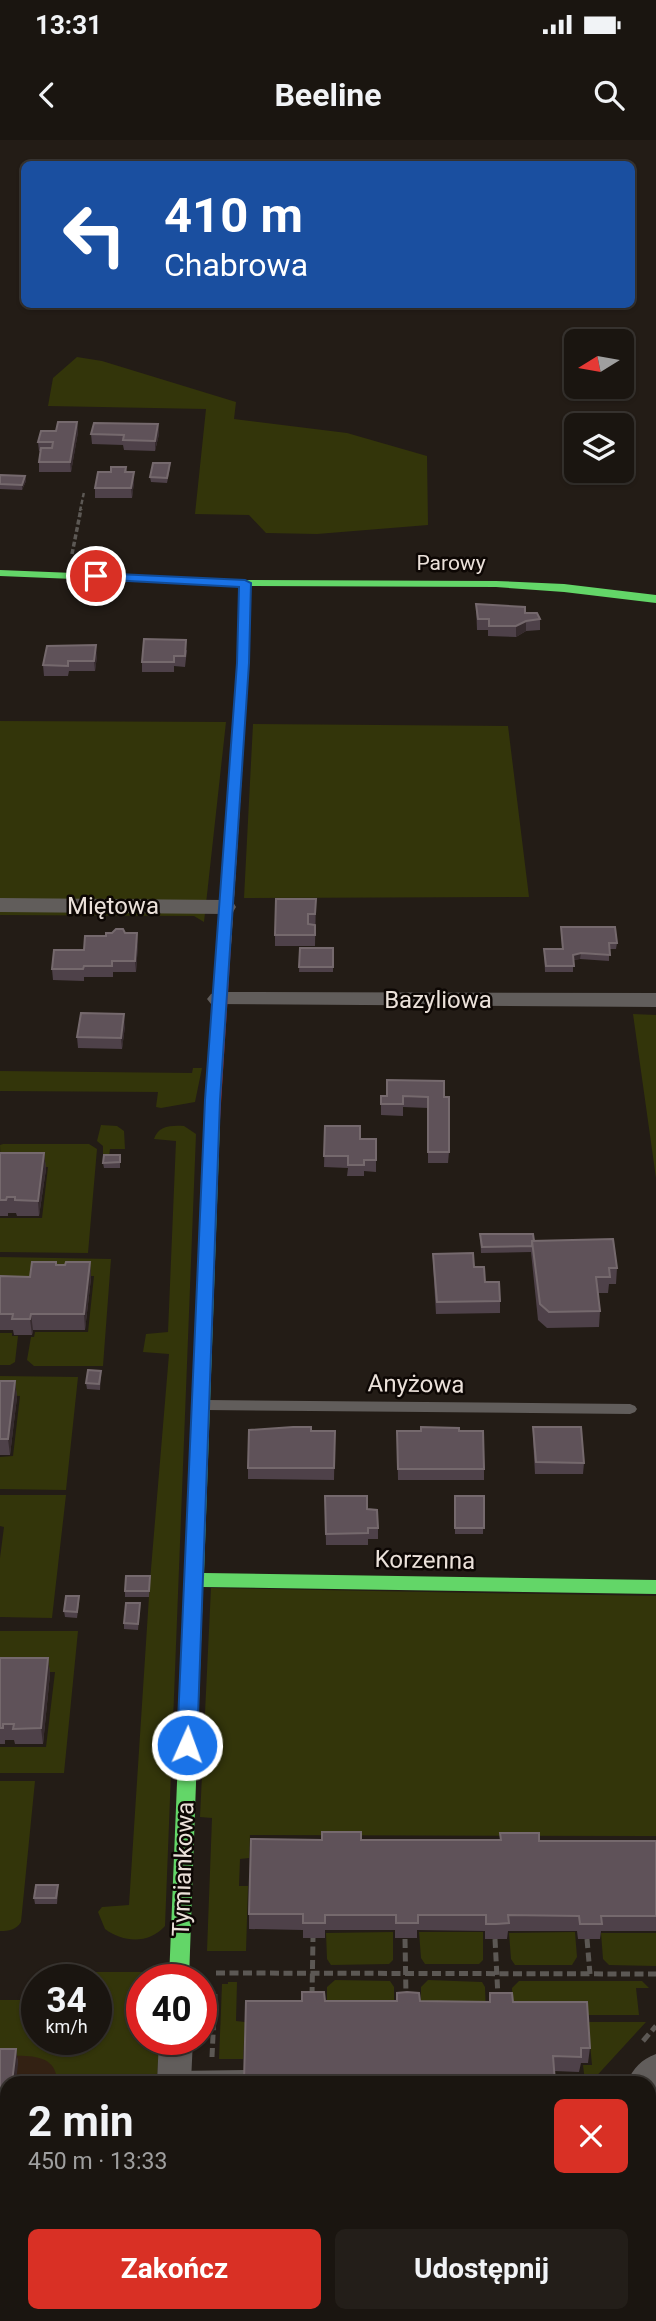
<!DOCTYPE html>
<html lang="pl">
<meta charset="utf-8">
<style>
:root{--surface:#1a1510;--page:#231e19;--text:#f1f3f6;--muted:#9f9f9f;--line:#383430;--accent:#d93025}
body{margin:0;font-family:Roboto,sans-serif;background:var(--page);color:var(--text);height:100vh;display:flex;flex-direction:column;font-size:26px;white-space:nowrap}
*{box-sizing:border-box;margin:0}
p{font-size:23px;color:var(--muted)}
.icon{flex:none;width:38px;height:38px;fill:none;stroke:currentColor;stroke-width:2;stroke-linecap:round;stroke-linejoin:round}
.map{position:relative;flex:1;overflow:hidden}
.details{position:absolute;left:0px;top:1936px;width:656px;height:247px;display:flex;flex-direction:column;background:var(--surface);border-radius:21px 21px 0 0;box-shadow:0 2px 5px #0004,0 0 0 2px var(--line)}
.details>*{flex:none}
.banner{position:absolute;left:21px;top:21px;width:614px;height:147px;border-radius:10px;box-shadow:0 2px 5px #0004,0 0 0 2px var(--line);background:#1a4fa0;color:#fff;overflow:hidden}
.needle{width:46px;rotate:259deg}
.controls{position:absolute;left:564px;top:189px;display:grid;gap:14px}
.controls a{display:grid;place-items:center;width:70px;height:70px;border-radius:10px;background:var(--surface);box-shadow:0 2px 5px #0004,0 0 0 2px var(--line);font-size:35px}
.speed{position:absolute;left:21px;top:1824px;display:flex;gap:14px;font-size:35px;font-weight:700;text-align:center}
.speed>*{display:grid;place-content:center;width:91px;height:91px;border-radius:50%;background:var(--surface);box-shadow:0 2px 5px #0004,0 0 0 2px var(--line);line-height:1}
.speed small{font-size:18px;font-weight:400}
.speed .limit{border:10px solid #d22;background:#fff;color:#111}
.pin{position:absolute;display:grid;place-items:center;width:60px;height:60px;color:#fff;margin:-30px;border:4px solid #fff;border-radius:50%;box-shadow:0 2px 7px #0007}
.me{position:absolute;width:77px;margin:-38px;rotate:2deg;stroke-linejoin:round;filter:drop-shadow(0 0 5px #0008)}
.turn{display:flex;align-items:center;gap:24px;height:147px;padding:0 28px;font-size:32px}
.turn .icon{width:91px;height:91px;stroke-width:2.5}
.turn b{display:block;font-size:49px;line-height:60px}
.round{display:grid;place-items:center;flex:none;width:74px;height:74px;border-radius:10px;background:var(--page)}
.head{display:flex;align-items:center;justify-content:space-between;height:119px;padding:0 28px}
h1{font-size:42px;font-weight:700;line-height:52px}
.action{display:flex;gap:14px;margin-top:auto;padding:14px 28px}
.action a{flex:1;height:80px;border-radius:10px;background:var(--accent);color:#fff;font-size:28px;font-weight:700;line-height:80px;text-align:center}
.action a+a{background:var(--page);color:var(--text)}
.status{display:flex;justify-content:space-between;align-items:center;height:49px;padding:0 35px;background:var(--surface);direction:ltr}
.status svg{height:19px;fill:currentColor}
header{display:flex;justify-content:space-between;align-items:center;height:91px;padding:0 28px;background:var(--surface);font-size:32px;font-weight:700}
.map>svg:first-child{display:block}
.built{fill:#332113}
.green{fill:#33350a}
.lines{fill:none;stroke-linecap:round;stroke-linejoin:round}
.path-far2{stroke:#5c5854;stroke-width:2.5;stroke-dasharray:4.5 2.5;stroke-linecap:butt}
.path-far1{stroke:#5c5854;stroke-width:3.5;stroke-dasharray:5 2.5;stroke-linecap:butt}
.path{stroke:#5c5854;stroke-width:5;stroke-dasharray:9 4.5;stroke-linecap:butt}
.lane{fill:#615d5b;fill-rule:evenodd}
.street{fill:#615d5b;fill-rule:evenodd}
.fast{fill:#63d668;fill-rule:evenodd}
.slow{fill:#ff974d;fill-rule:evenodd}
.jam{fill:#b3261e;fill-rule:evenodd}
.wall{fill:#4e4149}
.shaded-wall{fill:#362b2e}
.building{fill:#5f5259;stroke:#75696d;stroke-width:2}
.route{fill:#1a73e8;stroke:#114b97;stroke-width:2}
.labels{text-anchor:middle;stroke-width:5;stroke-linejoin:round;paint-order:stroke}
.far-street-label{font-size:21px;fill:#ebe1da;stroke:#0d0704}
.street-label{font-size:24px;fill:#ebe1da;stroke:#0d0704}
</style>
<div class="status"><b>13:31</b><svg viewBox="0 0 49 12"><path d="M0 12V9h3v3zM5 12V6h3v6zM10 12V3h3v9zM15 12V0h3v12zM26 1h20v11H26zM47 4h2v5h-2z"/></svg></div>
<header><svg class="icon" aria-label="back" viewBox="0 0 24 24"><path d="M15 5l-7 7 7 7"/></svg>Beeline<svg class="icon" aria-label="search" viewBox="0 0 24 24"><circle cx="10" cy="10" r="6"/><path d="M15 15l6 6"/></svg></header>
<div class="map">
<svg width="656" height="2181" viewBox="0 0 656 2181">
<rect width="100%" height="100%" fill="#231c16"/>
<path class="built" d="M 0,1889 L 37,1899 L 96,1899 L 126,1942 L 7,1942 L 7,2175 L 111,2175 L 111,2181 L 0,2181 Z"/>
<path class="green" d="M 77,217 L 102,221 L 236,262 L 234,279 L 347,293 L 427,316 L 428,385 L 317,394 L 266,393 L 249,375 L 195,374 L 206,269 L 48,266 L 53,238 Z
M 0,581 L 226,582 L 204,782 L 194,776 L 0,775 Z
M 253,584 L 508,586 L 529,757 L 244,758 Z
M 633,874 L 656,875 L 656,1038 Z
M 193,928 L 202,928 L 195,962 L 161,968 L 156,967 L 158,952 L 0,951 L 0,931 L 192,933 Z
M 101,985 L 117,986 L 124,991 L 125,1009 L 110,1009 L 109,1016 L 103,1016 L 103,1006 L 97,1001 Z
M 184,986 L 196,994 L 165,1786 C 149,1804 124,1803 105,1789 L 98,1772 L 102,1767 L 129,1765 L 150,1441 L 169,1214 L 143,1212 L 146,1194 L 168,1192 L 176,1001 L 154,999 C 158,986 171,985 184,986 Z
M 3,1004 L 89,1004 L 97,1009 L 88,1113 L 0,1112 L 0,1078 L 42,1078 L 48,1027 L 1,1027 L 0,1005 Z
M 0,1117 L 111,1119 L 103,1226 L 34,1226 L 27,1220 L 31,1197 L 34,1197 L 35,1192 L 88,1192 L 94,1136 L 32,1136 L 0,1149 Z
M 0,1193 L 12,1193 L 12,1196 L 18,1196 L 15,1222 L 10,1225 L 0,1225 Z
M 0,1236 L 78,1237 L 66,1350 L 0,1349 L 0,1317 L 13,1316 L 20,1256 L 0,1255 Z
M 0,1355 L 66,1355 L 52,1478 L 0,1477 L 0,1418 L 4,1387 L 0,1386 Z
M 211,1448 L 656,1456 L 656,1696 L 250,1695 L 249,1718 L 240,1719 L 239,1746 L 248,1746 L 246,1811 L 207,1811 L 212,1678 L 200,1677 Z
M 0,1491 L 78,1491 L 64,1633 L 0,1633 L 0,1607 L 46,1607 L 55,1532 L 0,1532 Z
M 0,1641 L 35,1641 L 21,1782 C 16,1790 9,1791 0,1791 Z
M 393,1792 L 393,1820 L 389,1824 L 331,1825 L 327,1819 L 326,1793 Z
M 419,1792 L 483,1792 L 483,1820 L 479,1824 L 425,1824 L 421,1818 Z
M 575,1792 L 577,1817 L 572,1825 L 515,1825 L 511,1819 L 509,1793 Z
M 601,1793 L 656,1793 L 656,1826 L 609,1825 L 603,1819 Z
M 93,1832 L 148,1832 L 158,1839 L 142,1839 L 142,1899 L 159,1899 L 157,1942 L 57,1942 C 57,1911 23,1916 0,1916 L 0,1860 L 37,1860 L 37,1899 L 96,1899 L 96,1839 L 92,1839 Z
M 335,1840 L 390,1841 L 394,1847 L 394,1874 L 327,1873 L 327,1847 Z
M 428,1840 L 482,1842 L 485,1847 L 486,1875 L 421,1874 L 421,1847 Z
M 519,1841 L 642,1841 L 649,1848 L 636,1848 L 639,1875 L 513,1875 L 512,1848 Z
M 228,1842 L 237,1842 L 236,1881 L 245,1882 L 243,1919 L 219,1919 L 222,1844 L 228,1844 Z
M 588,1882 L 646,1882 L 591,1942 L 585,1942 L 583,1925 L 592,1925 Z
M 656,2028 L 656,2181 L 642,2181 L 634,2175 L 649,2175 L 649,2036 Z
M 181,2175 L 344,2175 L 345,2181 L 181,2181 Z"/>
<g class="lines">
<path class="path-far2" d="M 80,371 L 84,352"/>
<path class="path-far1" d="M 72,414 L 81,369"/>
<path class="path" d="M 405,1799 L 406,1856
M 495,1799 L 498,1857
M 587,1799 L 590,1834
M 216,1833 L 656,1834
M 312,1856 L 313,1798
M 643,1901 L 656,1886
M 212,1917 L 215,1852
M 606,1942 L 614,1934"/>
<path class="lane" d="M 206,1260 L 630,1264 L 635,1266 L 637,1269 L 635,1272 L 630,1274 L 206,1270 L 201,1268 L 199,1265 L 201,1262 Z
M 245,1930 L 251,1933 L 253,1938 L 251,1942 L 168,1942 L 167,1939 L 169,1934 L 175,1931 Z"/>
<path class="street" d="M 0,758 L 225,760 L 233,762 L 236,767 L 233,772 L 225,774 L 0,772 Z
M 219,852 L 656,853 L 656,867 L 211,864 L 207,859 L 211,854 Z
M 159,1899 L 193,1899 L 191,1942 L 157,1942 Z
M 656,1914 L 656,1954 L 649,1957 L 649,1942 L 627,1942 C 634,1927 641,1920 656,1914 Z
M 142,2175 L 180,2175 L 180,2181 L 142,2181 Z
M 430,2175 L 470,2175 L 467,2181 L 427,2181 Z"/>
<path class="fast" d="M 0,430 L 245,440 L 496,441 L 564,444 L 656,455 L 656,463 L 564,452 L 496,447 L 245,446 L 0,436 Z
M 212,975 L 220,980 L 204,1433 L 656,1440 L 656,1454 L 203,1447 L 189,1839 L 169,1839 L 204,980 Z"/>
<path class="slow" d="M 245,440 L 251,443 L 249,523 L 231,805 L 224,809 L 217,805 L 237,523 L 239,443 Z"/>
<path class="jam" d="M 224,801 L 231,805 L 220,980 L 212,985 L 204,980 L 217,805 Z"/>
</g>
<path class="wall" d="M 77,282 L 78,292 L 71,332 L 39,332 L 39,322 L 41,311 L 39,311 L 38,302 L 56,291 Z
M 158,284 L 159,294 L 155,311 L 124,310 L 123,305 L 92,304 L 91,294 Z
M 126,327 L 127,332 L 134,332 L 134,342 L 132,358 L 95,358 L 95,348 L 111,332 Z
M 170,328 L 167,343 L 151,342 L 150,337 Z
M 0,335 L 25,336 L 26,341 L 22,350 L 0,349 Z
M 476,464 L 525,473 L 540,479 L 540,490 L 526,491 L 516,497 L 488,496 L 488,490 L 477,490 Z
M 187,510 L 185,527 L 174,526 L 174,532 L 142,532 L 142,522 Z
M 97,516 L 95,531 L 69,531 L 68,536 L 44,536 L 43,525 Z
M 316,759 L 315,806 L 275,806 L 275,795 Z
M 561,787 L 617,803 L 616,809 L 609,809 L 609,821 L 580,819 L 573,820 L 573,832 L 545,832 L 544,809 L 562,809 Z
M 125,793 L 137,793 L 138,804 L 136,832 L 113,832 L 113,837 L 84,837 L 84,841 L 53,840 L 52,829 L 106,796 Z
M 300,808 L 333,808 L 333,832 L 299,832 Z
M 125,886 L 122,909 L 78,908 L 77,897 Z
M 381,956 L 444,957 L 449,1012 L 448,1023 L 428,1023 L 428,968 L 403,967 L 403,976 L 381,975 Z
M 325,986 L 360,999 L 376,999 L 376,1032 L 364,1031 L 364,1036 L 347,1036 L 348,1028 L 324,1027 Z
M 0,1013 L 44,1013 L 46,1029 L 39,1076 L 17,1076 L 16,1073 L 8,1073 L 8,1076 L 0,1076 Z
M 120,1015 L 120,1028 L 104,1028 L 103,1023 Z
M 480,1094 L 534,1101 L 617,1128 L 616,1144 L 609,1144 L 608,1153 L 598,1153 L 600,1171 L 599,1187 L 547,1188 L 538,1180 L 531,1112 L 481,1113 Z
M 433,1114 L 474,1127 L 500,1161 L 500,1173 L 436,1174 L 433,1125 Z
M 90,1122 L 91,1138 L 85,1190 L 33,1190 L 32,1195 L 14,1195 L 13,1190 L 0,1190 L 0,1136 L 30,1137 L 57,1125 Z
M 101,1231 L 100,1250 L 87,1249 L 86,1243 Z
M 0,1241 L 15,1241 L 17,1257 L 10,1315 L 0,1315 Z
M 533,1287 L 584,1323 L 583,1334 L 535,1334 L 533,1299 Z
M 311,1291 L 335,1291 L 334,1340 L 248,1339 L 248,1328 Z
M 397,1291 L 459,1291 L 484,1329 L 484,1340 L 398,1340 Z
M 325,1356 L 378,1388 L 378,1399 L 368,1399 L 368,1405 L 326,1405 Z
M 455,1356 L 484,1356 L 483,1394 L 455,1394 Z
M 150,1436 L 149,1457 L 125,1457 L 125,1451 Z
M 79,1462 L 77,1478 L 65,1477 L 64,1471 Z
M 140,1469 L 138,1490 L 124,1489 L 124,1483 Z
M 0,1518 L 48,1518 L 50,1534 L 43,1604 L 15,1604 L 14,1600 L 5,1600 L 5,1604 L 0,1604 Z
M 500,1693 L 539,1701 L 656,1701 L 656,1791 L 601,1791 L 600,1799 L 578,1799 L 577,1791 L 508,1791 L 507,1799 L 485,1799 L 485,1791 L 417,1790 L 417,1798 L 395,1798 L 395,1790 L 325,1790 L 325,1798 L 303,1798 L 303,1790 L 249,1789 L 249,1774 L 361,1700 L 500,1700 Z
M 58,1745 L 58,1751 L 57,1764 L 35,1764 L 34,1758 Z
M 490,1853 L 513,1862 L 590,1908 L 588,1923 L 581,1923 L 579,1932 L 554,1931 L 325,1861 L 489,1862 Z
M 0,1909 L 16,1909 L 18,1924 L 7,1942 L 7,2151 L 0,2151 Z"/>
<path class="shaded-wall" d="M 77,282 L 78,292 L 71,332 L 70,322 Z
M 158,284 L 159,294 L 155,311 L 155,301 Z
M 134,332 L 134,342 L 132,358 L 131,348 Z
M 25,336 L 26,341 L 22,350 L 22,345 Z
M 526,481 L 526,491 L 516,497 L 516,486 Z
M 96,505 L 97,516 L 95,531 L 94,521 Z
M 137,793 L 138,804 L 136,832 L 135,821 Z
M 581,813 L 580,819 L 572,820 L 573,815 Z
M 124,874 L 125,886 L 122,909 L 121,898 Z
M 44,1013 L 46,1029 L 39,1076 L 38,1061 Z
M 90,1122 L 91,1138 L 85,1190 L 84,1174 Z
M 31,1174 L 33,1190 L 32,1195 L 30,1179 Z
M 15,1241 L 17,1257 L 10,1315 L 8,1299 Z
M 48,1518 L 50,1534 L 43,1604 L 41,1588 Z
M 16,1909 L 18,1924 L 16,1942 L 12,1942 Z"/>
<path class="building" d="M 58,282 L 77,282 L 70,322 L 39,322 L 41,308 L 52,308 L 53,302 L 38,302 L 41,291 L 56,291 Z
M 94,283 L 158,284 L 155,301 L 123,300 L 124,295 L 91,294 Z
M 153,323 L 170,323 L 167,338 L 150,337 Z
M 111,327 L 126,327 L 125,332 L 134,332 L 131,348 L 95,348 L 98,332 L 111,332 Z
M 0,335 L 25,336 L 22,345 L 0,344 Z
M 476,464 L 525,467 L 525,473 L 537,473 L 540,479 L 526,481 L 516,486 L 489,486 L 489,479 L 478,479 Z
M 144,499 L 186,500 L 185,516 L 174,516 L 174,522 L 142,522 Z
M 96,505 L 94,521 L 68,521 L 68,526 L 43,525 L 47,506 Z
M 276,759 L 316,759 L 315,774 L 308,774 L 308,784 L 315,785 L 315,795 L 275,795 Z
M 561,787 L 615,787 L 617,803 L 609,803 L 610,815 L 581,813 L 573,815 L 574,826 L 546,826 L 544,809 L 563,809 Z
M 116,789 L 123,789 L 125,793 L 137,793 L 135,821 L 112,821 L 112,826 L 84,826 L 83,829 L 52,829 L 54,810 L 84,810 L 85,796 L 106,796 L 106,793 L 112,793 Z
M 300,808 L 333,808 L 333,827 L 299,827 Z
M 81,873 L 124,874 L 121,898 L 77,897 Z
M 387,940 L 444,941 L 444,957 L 449,957 L 449,1012 L 428,1012 L 428,957 L 403,956 L 403,964 L 381,964 L 381,956 L 387,956 Z
M 325,986 L 360,986 L 360,999 L 376,999 L 376,1020 L 364,1020 L 364,1025 L 348,1025 L 348,1016 L 324,1016 Z
M 0,1013 L 44,1013 L 38,1061 L 15,1060 L 15,1057 L 7,1057 L 6,1060 L 0,1060 Z
M 104,1015 L 120,1015 L 120,1022 L 103,1023 Z
M 480,1094 L 533,1094 L 534,1101 L 532,1101 L 532,1106 L 482,1107 Z
M 613,1099 L 617,1128 L 609,1128 L 610,1137 L 596,1137 L 600,1171 L 549,1172 L 540,1164 L 532,1101 Z
M 473,1113 L 474,1127 L 484,1127 L 485,1142 L 499,1142 L 500,1161 L 437,1162 L 433,1114 Z
M 32,1122 L 56,1122 L 56,1125 L 65,1125 L 66,1122 L 90,1122 L 84,1174 L 31,1174 L 30,1179 L 12,1179 L 13,1174 L 0,1174 L 0,1136 L 30,1137 Z
M 88,1230 L 101,1231 L 99,1244 L 86,1243 Z
M 0,1241 L 15,1241 L 8,1299 L 0,1299 Z
M 293,1287 L 311,1287 L 311,1291 L 335,1291 L 334,1328 L 248,1328 L 249,1290 Z
M 421,1287 L 459,1288 L 459,1291 L 483,1291 L 484,1329 L 398,1329 L 397,1291 L 421,1291 Z
M 533,1287 L 581,1287 L 584,1323 L 536,1322 Z
M 325,1356 L 367,1356 L 367,1369 L 377,1370 L 378,1388 L 368,1388 L 368,1393 L 326,1394 Z
M 455,1356 L 484,1356 L 484,1388 L 455,1388 Z
M 126,1436 L 150,1436 L 149,1451 L 125,1451 Z
M 66,1456 L 79,1456 L 77,1472 L 64,1471 Z
M 126,1463 L 140,1463 L 138,1484 L 124,1483 Z
M 0,1518 L 48,1518 L 41,1588 L 13,1589 L 14,1584 L 3,1584 L 3,1588 L 0,1588 Z
M 322,1692 L 361,1692 L 361,1700 L 501,1700 L 500,1693 L 539,1693 L 539,1701 L 656,1701 L 656,1776 L 601,1776 L 602,1784 L 580,1784 L 579,1776 L 508,1775 L 509,1783 L 496,1784 L 486,1784 L 486,1775 L 418,1775 L 418,1783 L 396,1783 L 396,1775 L 325,1775 L 325,1783 L 303,1783 L 303,1774 L 249,1774 L 251,1699 L 322,1700 Z
M 36,1745 L 58,1745 L 56,1758 L 34,1758 Z
M 302,1852 L 324,1852 L 325,1861 L 397,1861 L 397,1853 L 407,1852 L 419,1853 L 420,1861 L 490,1862 L 490,1853 L 512,1853 L 513,1862 L 587,1862 L 590,1908 L 581,1908 L 581,1917 L 553,1916 L 555,1942 L 244,1942 L 246,1861 L 302,1861 Z
M 0,1909 L 16,1909 L 12,1942 L 7,1942 L 7,1993 L 6,2007 L 7,2007 L 7,2137 L 0,2137 Z"/>
<path class="route" d="M 96,433 L 245,440 L 251,443 L 249,523 L 220,960 L 197,1605 L 194,1610 L 187,1612 L 180,1610 L 177,1605 L 205,960 L 237,523 L 239,447 L 92,439 L 92,434 Z"/>
<g class="labels">
<g class="far-street-label">
<text x="451" y="430">Parowy</text>
</g>
<g class="street-label">
<text x="113" y="774">Miętowa</text>
<text x="438" y="868">Bazyliowa</text>
<text transform="translate(416 1244) rotate(1)" y="8">Anyżowa</text>
<text transform="translate(425 1420) rotate(1)" y="8">Korzenna</text>
<text transform="translate(183 1729) rotate(-88)" y="8">Tymiankowa</text>
</g>
</g>
</svg>
<div class="controls">
<a><svg class="needle" viewBox="-14 -14 28 28"><path d="M0-13l5 13h-10z" fill="#e53935"/><path d="M0 13l5-13h-10z" fill="#9f9f9f"/></svg></a>
<a><svg class="icon" aria-label="layers" viewBox="0 0 24 24"><path d="M12 4l9 5-9 5-9-5zM3 14l9 5 9-5"/></svg></a>
</div>
<div class="speed"><div>34<small>km/h</small></div><div class="limit">40</div></div>
<div class="pin" style="left:96px;top:436px;background:#d93025"><svg class="icon" aria-label="arrive" viewBox="0 0 24 24"><path d="M6 21V4h12l-3 4 3 4H6"/></svg></div>
<svg class="me" style="left:187px;top:1605px" viewBox="-20 -20 40 40"><circle r="17" fill="#1a73e8" stroke="#fff" stroke-width="3"/><path d="M0-11L8 9 0 5-8 9z" fill="#fff"/></svg>
<div class="banner">
<div class="turn"><svg class="icon" aria-label="left" viewBox="0 0 24 24"><path d="M17 20v-9H6M10 6l-5 5 5 5"/></svg><div><b>410 m</b>Chabrowa</div></div>
</div>
<section class="details">
<div class="head"><div><h1>2 min</h1><p>450 m · 13:33</p></div><a class="round" style="background:#d93025;color:#fff"><svg class="icon" aria-label="close" viewBox="0 0 24 24"><path d="M6 6l12 12M18 6L6 18"/></svg></a></div>
<div class="action"><a>Zakończ</a><a>Udostępnij</a></div>
</section>
</div>
